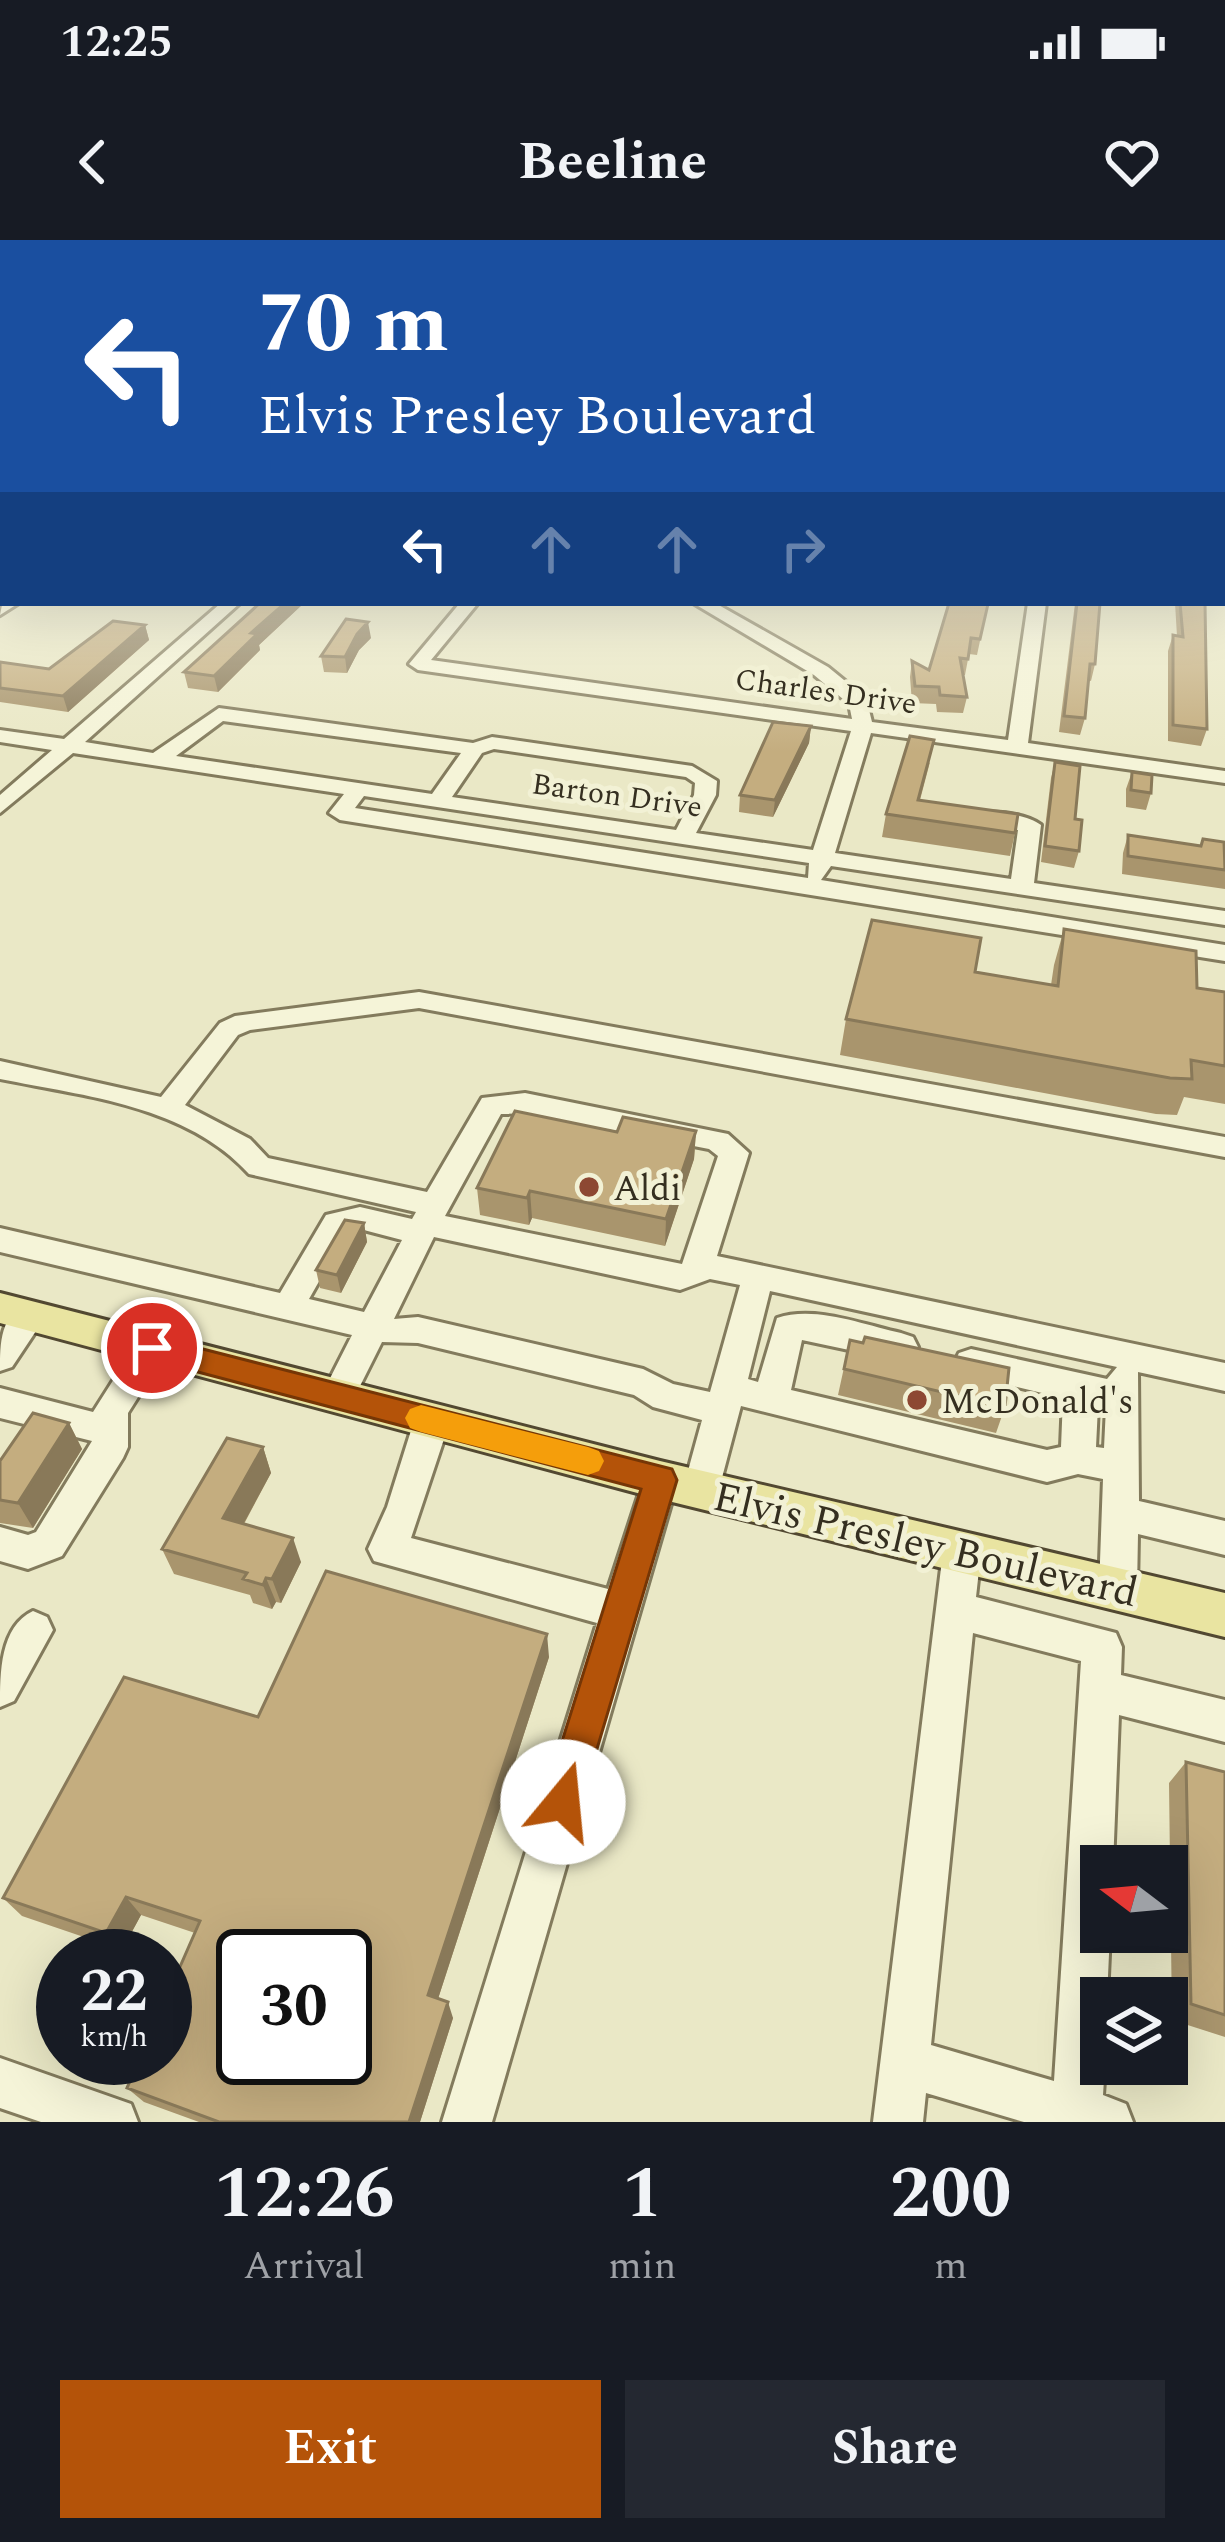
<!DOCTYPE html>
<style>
:root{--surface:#171b24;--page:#242831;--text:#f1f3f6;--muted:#9ea1a6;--accent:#b45309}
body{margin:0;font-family:Spectral,serif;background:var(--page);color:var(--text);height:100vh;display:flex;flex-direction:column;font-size:45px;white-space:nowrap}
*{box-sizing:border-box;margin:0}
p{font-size:39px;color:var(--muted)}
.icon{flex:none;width:66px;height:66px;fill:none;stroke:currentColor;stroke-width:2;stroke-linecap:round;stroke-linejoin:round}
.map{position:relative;height:1882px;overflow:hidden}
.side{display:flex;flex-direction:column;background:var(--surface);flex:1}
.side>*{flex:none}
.hud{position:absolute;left:0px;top:0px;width:1227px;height:366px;box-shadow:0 12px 48px #0002;background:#1a4fa0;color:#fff;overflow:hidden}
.needle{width:78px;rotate:286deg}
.fabs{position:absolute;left:1080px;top:1605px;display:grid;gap:24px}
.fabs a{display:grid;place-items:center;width:108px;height:108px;border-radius:0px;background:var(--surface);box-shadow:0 12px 48px #0002;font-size:60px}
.speed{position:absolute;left:36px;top:1689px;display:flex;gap:24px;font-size:60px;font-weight:700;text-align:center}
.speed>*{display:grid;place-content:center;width:156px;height:156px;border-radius:50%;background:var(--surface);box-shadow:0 12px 48px #0002;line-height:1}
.speed small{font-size:30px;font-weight:400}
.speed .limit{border:6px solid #111;border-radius:18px;background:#fff;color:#111}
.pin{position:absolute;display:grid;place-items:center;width:102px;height:102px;color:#fff;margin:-51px;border:6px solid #fff;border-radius:50%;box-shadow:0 3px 12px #0007}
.me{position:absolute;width:132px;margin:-66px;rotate:17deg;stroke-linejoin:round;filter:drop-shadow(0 0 9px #0008)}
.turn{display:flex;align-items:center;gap:42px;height:252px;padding:0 60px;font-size:54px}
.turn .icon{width:156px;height:156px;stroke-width:2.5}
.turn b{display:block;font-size:84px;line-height:102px}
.lanes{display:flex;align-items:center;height:114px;padding:0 60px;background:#0003;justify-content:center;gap:60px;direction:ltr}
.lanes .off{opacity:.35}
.eta{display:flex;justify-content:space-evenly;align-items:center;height:204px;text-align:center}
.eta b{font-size:72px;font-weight:700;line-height:84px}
.primary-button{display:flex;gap:24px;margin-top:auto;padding:24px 60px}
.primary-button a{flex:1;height:138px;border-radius:0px;background:var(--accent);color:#fff;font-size:48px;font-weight:700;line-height:138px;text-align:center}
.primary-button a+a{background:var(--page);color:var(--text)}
.status{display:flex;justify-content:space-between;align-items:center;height:84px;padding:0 60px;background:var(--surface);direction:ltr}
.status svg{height:33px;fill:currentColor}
header{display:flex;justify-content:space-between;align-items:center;height:156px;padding:0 60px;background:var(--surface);font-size:54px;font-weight:700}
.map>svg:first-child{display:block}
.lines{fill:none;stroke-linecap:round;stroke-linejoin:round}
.minor-casing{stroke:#837b5d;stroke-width:6}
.major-casing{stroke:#524831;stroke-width:6}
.minor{fill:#f5f4d8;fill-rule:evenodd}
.major{fill:#e9e4a1;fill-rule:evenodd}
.wall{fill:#a9956d}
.shaded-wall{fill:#897959}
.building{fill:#c4ad7f;stroke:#897959;stroke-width:3;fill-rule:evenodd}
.route{fill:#b45309;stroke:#753606;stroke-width:3}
.slow{fill:#f59e0b}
.poi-dot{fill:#8d4833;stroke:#f2f1d5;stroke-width:4.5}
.labels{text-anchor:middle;stroke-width:10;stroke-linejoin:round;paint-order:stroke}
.far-street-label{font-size:30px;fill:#352f20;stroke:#f2f1d5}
.poi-label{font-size:36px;fill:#352f20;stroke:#f2f1d5;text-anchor:start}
.near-street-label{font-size:42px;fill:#352f20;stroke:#f2f1d5}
</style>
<div class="status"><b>12:25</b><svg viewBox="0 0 49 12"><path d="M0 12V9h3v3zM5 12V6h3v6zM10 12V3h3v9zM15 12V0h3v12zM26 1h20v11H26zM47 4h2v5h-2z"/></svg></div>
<header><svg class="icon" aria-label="back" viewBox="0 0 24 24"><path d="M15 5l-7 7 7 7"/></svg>Beeline<svg class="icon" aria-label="heart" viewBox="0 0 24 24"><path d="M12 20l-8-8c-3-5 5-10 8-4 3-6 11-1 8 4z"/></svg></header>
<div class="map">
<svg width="1225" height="1882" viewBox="0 0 1225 1882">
<rect width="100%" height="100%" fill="#eae8c6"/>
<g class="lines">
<g class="minor-casing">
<path id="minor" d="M 1224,277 L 1225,277 L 1225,287 L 1224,287 Z
M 3,360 L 3,363 L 19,363 L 0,375 Z
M 221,363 L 240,363 L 85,502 L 153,513 L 219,468 L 473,503 L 492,497 L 692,526 L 717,541 L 716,555 L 696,593 L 813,610 L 851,491 L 418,430 L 409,424 L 460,363 L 478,363 L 431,420 L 852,479 L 849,464 L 814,435 L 693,363 L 715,363 L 828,427 L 866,458 L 872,482 L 1008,500 L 1028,363 L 1046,363 L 1028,503 L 1225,531 L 1225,543 L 871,493 L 835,613 L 1011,639 L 1018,590 L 974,583 L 971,578 C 986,567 1026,574 1041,585 L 1034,643 L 1225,671 L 1225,685 L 831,626 L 821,640 L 1225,705 L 1225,721 L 340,580 L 329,573 L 344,554 L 73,513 L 0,573 L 0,555 L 52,510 L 0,502 L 0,490 L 64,499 ZM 223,481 L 461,513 L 432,554 L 176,516 ZM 494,509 L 686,537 L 695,543 L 694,555 L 676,590 L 452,557 L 482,513 ZM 364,556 L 809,623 L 808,638 L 355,568 Z
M 419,752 L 1225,897 L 1225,917 L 419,768 L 250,790 L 238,795 L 185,865 L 250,899 L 268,918 L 427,952 L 482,858 L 525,853 L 728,894 L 749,913 L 717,1016 L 1225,1123 L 1225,1151 L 1138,1132 L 1139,1261 L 1225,1281 L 1225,1315 L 1138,1294 L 1137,1349 L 1132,1362 L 1118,1367 L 1104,1362 L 1099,1349 L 1103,1239 L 1078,1234 L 1047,1242 L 741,1166 L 719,1249 L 714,1260 L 701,1265 L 688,1260 L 683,1249 L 702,1180 L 653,1167 L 634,1155 L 418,1103 L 382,1102 L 350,1166 L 338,1170 L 326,1166 L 321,1156 L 352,1095 L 0,1012 L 0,988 L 280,1053 L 326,975 L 360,967 L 412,979 L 416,972 L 249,934 C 188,866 85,856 0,839 L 0,821 L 161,857 L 220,783 L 235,776 ZM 525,873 L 709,909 L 718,916 L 682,1024 L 445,976 L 501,874 ZM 360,989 L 402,1000 L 364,1072 L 309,1059 L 347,992 ZM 434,997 L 680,1050 L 710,1039 L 740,1045 L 710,1152 L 673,1144 L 643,1129 L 418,1077 L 394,1079 ZM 770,1051 L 1117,1127 L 1107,1139 L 971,1109 L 959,1113 L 954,1123 L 959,1133 L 1063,1158 L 1061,1207 L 1047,1210 L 791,1150 L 802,1100 L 901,1121 L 913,1117 L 918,1107 L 913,1097 L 901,1093 C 864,1085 815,1065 777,1078 L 758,1142 L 748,1139 ZM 1098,1166 L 1106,1167 L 1104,1208 L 1096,1207 Z
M 30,1063 L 42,1067 L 46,1076 L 12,1127 L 0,1131 C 0,1103 0,1073 30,1063 Z
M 152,1094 L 164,1098 L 169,1108 L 128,1173 L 128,1207 L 123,1218 L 62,1316 L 28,1329 L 0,1321 L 0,1287 L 28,1295 L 36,1292 L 92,1201 L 0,1178 L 0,1148 L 93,1172 L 140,1098 Z
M 432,1166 L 444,1171 L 450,1181 L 411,1298 L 608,1349 L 647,1229 L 660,1224 L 673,1229 L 678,1240 L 492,1882 L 442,1882 L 597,1383 L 374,1321 L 368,1309 L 387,1267 L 414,1181 L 420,1171 Z
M 962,1295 L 975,1300 L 981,1312 L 976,1357 L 1116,1393 L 1122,1407 L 1121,1435 L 1225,1460 L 1225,1502 L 1119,1475 L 1113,1626 L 1101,1626 L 1101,1692 L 1110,1692 L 1107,1758 L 1101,1758 L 1101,1824 L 1105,1824 L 1103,1855 L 1126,1864 L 1133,1882 L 1024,1882 L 926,1853 L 923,1882 L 873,1882 L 943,1312 L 949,1300 ZM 973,1393 L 1081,1421 L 1054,1841 L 931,1805 Z
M 33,1371 L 47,1377 L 53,1390 L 14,1461 L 0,1467 C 0,1432 0,1387 33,1371 Z
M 0,1818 L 131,1864 L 138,1882 L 41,1882 L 0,1868 Z"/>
</g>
<g class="major-casing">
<path id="major" d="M 0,1053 L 660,1221 L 1225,1353 L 1225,1397 L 660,1259 L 0,1083 Z"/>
</g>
<use href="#minor" class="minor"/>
<use href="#major" class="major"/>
</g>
<path class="wall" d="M 260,363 L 304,363 L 259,405 L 260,410 L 218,452 L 188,448 L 184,432 Z
M 988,363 L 977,415 L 969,414 L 965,435 L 963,435 L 967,457 L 963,473 L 937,472 L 936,464 L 912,463 L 910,437 L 912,421 L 929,430 Z
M 1075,363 L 1100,363 L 1095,424 L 1091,441 L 1088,440 L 1085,478 L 1080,495 L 1059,492 Z
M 1175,363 L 1205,363 L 1207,489 L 1201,506 L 1168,501 L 1168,411 L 1173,395 L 1177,396 Z
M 145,385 L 149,400 L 68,472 L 0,462 L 0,422 L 49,429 Z
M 371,398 L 359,410 L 347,433 L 324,432 L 321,416 Z
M 811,486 L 809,503 L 773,577 L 739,572 L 740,555 Z
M 930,522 L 920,560 L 1015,593 L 1010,616 L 882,597 L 886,574 Z
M 1055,522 L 1075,579 L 1079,611 L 1074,628 L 1041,622 L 1051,538 Z
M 1132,532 L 1151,553 L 1146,570 L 1126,567 L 1126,549 Z
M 1128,595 L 1200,606 L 1225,607 L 1225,649 L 1122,634 L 1123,613 Z
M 1064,689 L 1197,748 L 1225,752 L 1225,864 L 1184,857 L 1177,875 L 1156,874 L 840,815 L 846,779 L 975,732 L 1051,745 L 1054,725 Z
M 696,891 L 694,919 L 665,1006 L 532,978 L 529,985 L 480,975 L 477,948 L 617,892 Z
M 364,983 L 367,1002 L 341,1053 L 320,1048 L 316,1030 Z
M 850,1100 L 1005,1167 L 996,1193 L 838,1155 Z
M 69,1183 L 82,1209 L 33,1288 L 0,1283 L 0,1221 Z
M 263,1207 L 271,1233 L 244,1284 L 301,1322 L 281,1363 L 276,1362 L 272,1369 L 253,1363 L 250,1355 L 174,1334 L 162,1309 Z
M 549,1417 L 438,1759 L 453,1778 L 420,1882 L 199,1882 L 144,1862 L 127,1848 L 195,1693 L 141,1675 L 122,1710 L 22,1676 L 3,1658 L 258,1477 Z
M 1186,1522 L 1225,1532 L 1225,1797 L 1172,1780 L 1169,1543 Z"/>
<path class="shaded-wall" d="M 285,363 L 304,363 L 259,405 L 260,410 L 218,452 L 214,436 L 251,393 Z
M 368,382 L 371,398 L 359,410 L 347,433 L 345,417 L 357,394 Z
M 145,385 L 149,400 L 68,472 L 63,456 Z
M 811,486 L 809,503 L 773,577 L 775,560 Z
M 696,891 L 694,919 L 665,1006 L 666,979 Z
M 530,951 L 532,978 L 529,985 L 527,958 Z
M 364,983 L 367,1002 L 341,1053 L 337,1035 Z
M 69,1183 L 82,1209 L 33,1288 L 18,1263 Z
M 263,1207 L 271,1233 L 233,1303 L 223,1278 Z
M 293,1298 L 301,1322 L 281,1363 L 272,1339 Z
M 266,1338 L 276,1362 L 272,1369 L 263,1345 Z
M 547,1394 L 549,1417 L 434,1771 L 428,1755 Z
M 126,1657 L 141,1675 L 122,1710 L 106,1693 Z
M 448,1762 L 453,1778 L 420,1882 L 409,1882 Z"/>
<path class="building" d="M 260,363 L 285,363 L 251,393 L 257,394 L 214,436 L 184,432 Z
M 949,363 L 988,364 L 980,399 L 971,398 L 968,419 L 960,418 L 967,457 L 940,455 L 939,447 L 915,446 L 912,421 L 929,430 Z
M 1077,363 L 1100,363 L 1095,424 L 1090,424 L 1085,478 L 1064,476 Z
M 1180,363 L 1205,363 L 1207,489 L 1173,485 L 1173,395 L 1183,397 Z
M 346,379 L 368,382 L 357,394 L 345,417 L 321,416 Z
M 113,381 L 145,385 L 63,456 L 0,448 L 0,422 L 49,429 Z
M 773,482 L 811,486 L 775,560 L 740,555 Z
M 910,496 L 934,500 L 918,560 L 1018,574 L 1015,593 L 886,574 Z
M 1055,522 L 1080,526 L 1075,579 L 1082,580 L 1079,611 L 1045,606 Z
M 1132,532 L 1152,535 L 1151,553 L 1131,550 Z
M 1128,595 L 1201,606 L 1203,599 L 1224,602 L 1225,630 L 1128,616 Z
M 872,680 L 981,698 L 975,732 L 1058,746 L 1064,689 L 1196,711 L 1197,748 L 1225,752 L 1225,826 L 1191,820 L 1192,839 L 1170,838 L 846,779 Z
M 515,871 L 617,892 L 623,877 L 696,891 L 666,979 L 530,951 L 527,958 L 477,948 Z
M 345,980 L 364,983 L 337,1035 L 316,1030 Z
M 865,1097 L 1009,1128 L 1005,1167 L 844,1129 L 850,1100 L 863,1103 Z
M 33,1173 L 69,1183 L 18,1263 L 0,1260 L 0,1221 Z
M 227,1198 L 263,1207 L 223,1278 L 293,1298 L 272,1339 L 266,1338 L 263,1345 L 243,1339 L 247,1333 L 162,1309 Z
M 326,1331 L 547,1394 L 428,1755 L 448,1762 L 409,1882 L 219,1882 L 127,1848 L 140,1818 L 165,1818 L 165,1761 L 200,1681 L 126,1657 L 106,1693 L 3,1658 L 124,1437 L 258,1477 ZM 243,1716 L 345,1716 L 345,1818 L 243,1818 Z
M 1186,1522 L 1225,1532 L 1225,1775 L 1191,1764 Z"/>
<linearGradient id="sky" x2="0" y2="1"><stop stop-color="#8eb8d7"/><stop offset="0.48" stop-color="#f6f5e5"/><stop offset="1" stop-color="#f6f5e5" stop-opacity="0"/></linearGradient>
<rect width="1225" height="512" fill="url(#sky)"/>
<path class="route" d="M 152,1096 L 672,1229 L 677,1240 L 577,1576 L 563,1582 L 549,1576 L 543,1562 L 641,1249 L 141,1117 L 137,1108 L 141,1099 Z"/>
<path class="slow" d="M 421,1165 L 588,1207 L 599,1211 L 604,1221 L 599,1231 L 588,1235 L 421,1192 L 410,1188 L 405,1178 L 410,1169 Z"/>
<g class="poi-dot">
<circle cx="589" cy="947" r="12"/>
<circle cx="917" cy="1160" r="12"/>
</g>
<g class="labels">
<g class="far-street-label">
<text transform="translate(826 451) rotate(8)" y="10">Charles Drive</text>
<text transform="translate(617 555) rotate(8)" y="10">Barton Drive</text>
</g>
<g class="poi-label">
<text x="613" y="960">Aldi</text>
<text x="941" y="1173">McDonald's</text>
</g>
<g class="near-street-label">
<text transform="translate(926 1303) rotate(13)" y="15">Elvis Presley Boulevard</text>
</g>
</g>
</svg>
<div class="fabs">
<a><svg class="needle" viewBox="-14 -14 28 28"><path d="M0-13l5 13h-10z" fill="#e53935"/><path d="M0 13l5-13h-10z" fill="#9ea1a6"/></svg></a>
<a><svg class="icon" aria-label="layers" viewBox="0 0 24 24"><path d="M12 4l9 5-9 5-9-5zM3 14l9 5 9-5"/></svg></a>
</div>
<div class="speed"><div>22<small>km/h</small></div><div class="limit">30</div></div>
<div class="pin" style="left:152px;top:1108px;background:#d93025"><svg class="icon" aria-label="arrive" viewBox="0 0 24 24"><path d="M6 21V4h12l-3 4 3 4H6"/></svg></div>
<svg class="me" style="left:563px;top:1562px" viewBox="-20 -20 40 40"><circle r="19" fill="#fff"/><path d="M0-13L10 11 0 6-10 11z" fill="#b45309"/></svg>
<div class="hud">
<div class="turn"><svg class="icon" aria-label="left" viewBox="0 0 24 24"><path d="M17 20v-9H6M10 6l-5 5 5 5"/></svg><div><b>70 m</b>Elvis Presley Boulevard</div></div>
<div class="lanes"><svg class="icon" aria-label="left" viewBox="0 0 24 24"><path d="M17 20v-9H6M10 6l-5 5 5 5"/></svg><svg class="icon off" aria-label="ahead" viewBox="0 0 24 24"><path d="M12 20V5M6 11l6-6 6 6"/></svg><svg class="icon off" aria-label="ahead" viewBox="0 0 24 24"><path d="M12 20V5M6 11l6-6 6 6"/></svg><svg class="icon off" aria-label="right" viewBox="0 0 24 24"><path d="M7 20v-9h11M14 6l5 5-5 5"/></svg></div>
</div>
</div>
<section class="side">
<div class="eta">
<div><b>12:26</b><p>Arrival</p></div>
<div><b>1</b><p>min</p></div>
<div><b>200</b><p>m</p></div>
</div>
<div class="primary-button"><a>Exit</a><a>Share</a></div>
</section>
